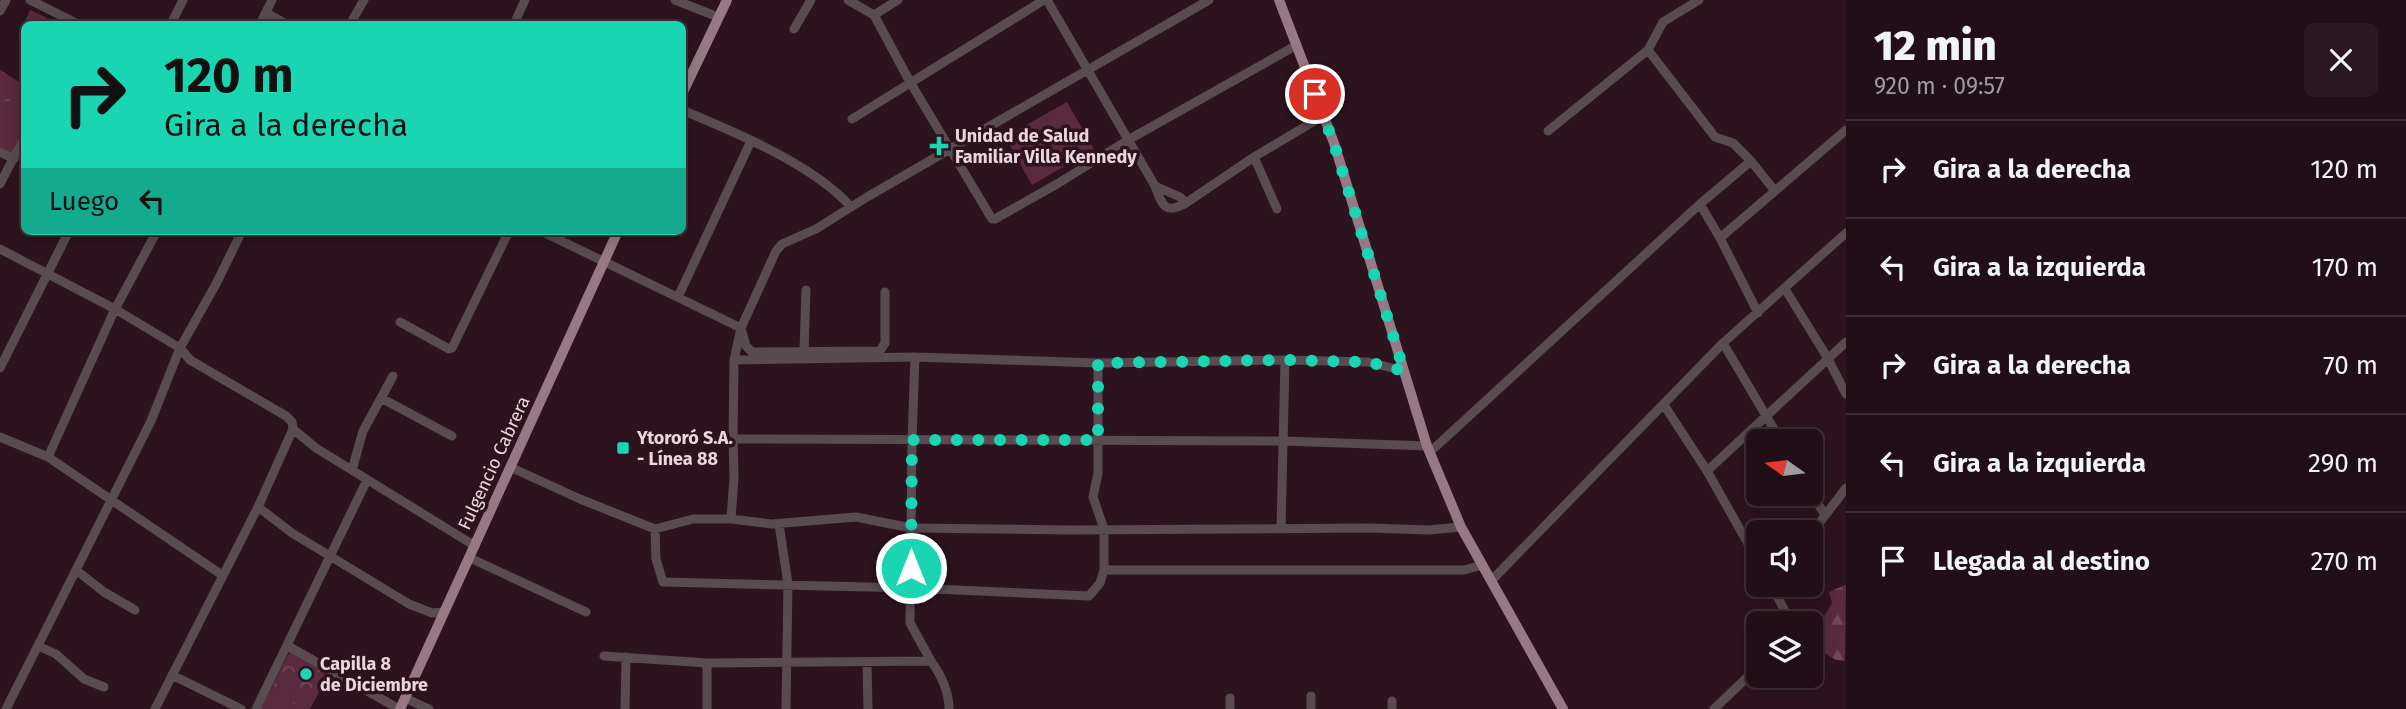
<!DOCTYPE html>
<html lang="es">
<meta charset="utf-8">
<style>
:root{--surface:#220e16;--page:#2a171f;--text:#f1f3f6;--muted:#a29ca1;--line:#3f2e35}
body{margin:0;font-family:"Fira Sans",sans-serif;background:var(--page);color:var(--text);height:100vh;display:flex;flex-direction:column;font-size:26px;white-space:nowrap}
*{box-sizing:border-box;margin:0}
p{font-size:23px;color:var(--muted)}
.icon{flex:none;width:38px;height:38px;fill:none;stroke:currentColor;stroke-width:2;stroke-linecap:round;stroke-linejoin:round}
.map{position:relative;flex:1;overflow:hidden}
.side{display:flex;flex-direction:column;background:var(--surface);width:560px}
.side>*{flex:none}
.banner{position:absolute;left:21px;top:21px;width:665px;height:214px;border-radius:10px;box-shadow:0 4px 18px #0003,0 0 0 2px var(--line);background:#19d5b2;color:#111;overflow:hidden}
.needle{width:46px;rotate:284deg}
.tools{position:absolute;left:1746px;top:429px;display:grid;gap:14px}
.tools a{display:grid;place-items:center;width:77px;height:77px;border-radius:10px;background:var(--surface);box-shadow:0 4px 18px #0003,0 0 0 2px var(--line);font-size:35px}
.pin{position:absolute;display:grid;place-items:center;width:60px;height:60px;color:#fff;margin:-30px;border:4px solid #fff;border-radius:50%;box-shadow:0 2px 7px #0007}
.me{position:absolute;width:77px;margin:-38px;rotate:0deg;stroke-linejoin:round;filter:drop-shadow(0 0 5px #0008)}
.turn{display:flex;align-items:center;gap:24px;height:147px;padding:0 28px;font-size:32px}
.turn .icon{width:91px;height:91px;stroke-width:2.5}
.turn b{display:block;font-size:49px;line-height:60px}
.then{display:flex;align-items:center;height:66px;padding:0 28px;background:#0003;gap:14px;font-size:26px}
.round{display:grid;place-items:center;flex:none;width:74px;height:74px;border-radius:10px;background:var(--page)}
.overview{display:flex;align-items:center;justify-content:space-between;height:119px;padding:0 28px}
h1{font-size:42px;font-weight:800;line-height:52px}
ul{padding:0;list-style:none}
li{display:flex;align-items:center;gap:21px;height:98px;padding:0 28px;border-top:2px solid var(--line)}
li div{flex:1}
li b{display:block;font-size:26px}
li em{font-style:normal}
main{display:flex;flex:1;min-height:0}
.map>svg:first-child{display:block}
.forest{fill:url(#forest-firs)}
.park{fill:url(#park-crowns)}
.pitch{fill:#5a2a3e}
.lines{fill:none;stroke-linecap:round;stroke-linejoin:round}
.minor{stroke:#594b50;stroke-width:9}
.major{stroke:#967984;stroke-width:10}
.route{stroke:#19d5b2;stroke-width:12;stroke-dasharray:0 21.6}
.poi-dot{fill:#19d5b2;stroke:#2d131e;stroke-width:2.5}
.labels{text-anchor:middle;stroke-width:7;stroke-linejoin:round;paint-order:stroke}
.poi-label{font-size:18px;font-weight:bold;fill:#ead7dd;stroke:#2d131e;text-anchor:start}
.street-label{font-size:18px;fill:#ead7dd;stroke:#2d131e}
</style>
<main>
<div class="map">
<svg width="1846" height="709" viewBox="0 0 1846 709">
<defs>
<pattern id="forest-firs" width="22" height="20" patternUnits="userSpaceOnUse" patternTransform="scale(1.75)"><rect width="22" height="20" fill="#5a2a3e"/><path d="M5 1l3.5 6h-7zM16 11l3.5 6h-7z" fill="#724859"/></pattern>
<pattern id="park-crowns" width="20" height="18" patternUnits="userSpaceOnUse" patternTransform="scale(1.75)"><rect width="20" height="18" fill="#5a2a3e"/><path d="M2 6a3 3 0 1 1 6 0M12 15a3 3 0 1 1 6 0" fill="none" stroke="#724859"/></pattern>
</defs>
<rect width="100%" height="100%" fill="#2d131e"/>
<path class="forest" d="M 1845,585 L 1846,585 L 1845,661 L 1836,660 L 1817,649 C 1809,629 1826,618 1832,602 L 1829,592 Z"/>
<path class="park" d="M 0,70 L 24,85 L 24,129 L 10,155 L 0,150 Z
M 290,651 L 329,674 L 310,709 L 261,709 Z"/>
<path class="pitch" d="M 30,10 L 47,18 L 45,24 L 24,24 L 24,39 L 18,36 Z
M 17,87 L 24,92 L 24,123 L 12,147 L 0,141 L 0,99 L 16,107 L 9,102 Z
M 1067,102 L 1094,149 L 1032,185 L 1005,137 Z
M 277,685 L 298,694 L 290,709 L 264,709 Z"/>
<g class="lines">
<path class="minor" d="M 30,0 L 78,24
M 675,0 L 718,17
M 848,0 L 874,15
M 898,0 L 874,15 L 910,82 L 992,219 L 995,219 L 1057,184 L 1128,140 L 1297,45
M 1047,0 L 1155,186 C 1162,205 1165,215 1186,203 L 1254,157 L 1323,116
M 1209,0 L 867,197 L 816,229 L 782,244 L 776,251 L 741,328 L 734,360 L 733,439 L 1284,441 L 1427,446
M 0,11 L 6,0
M 266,13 L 286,24
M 171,24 L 183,0
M 260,24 L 272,0
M 350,24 L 364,0
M 514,24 L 525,0
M 794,29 L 811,0
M 1648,50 L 1663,22 L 1699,0
M 682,110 C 735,132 814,165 851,207
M 852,119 L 1044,0
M 1548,131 L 1648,50 L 1715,137 L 1733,143 L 1751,161
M 0,152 L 14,159
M 1254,157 L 1277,209
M 0,184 L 24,138
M 1155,186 L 1180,197 L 1186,203
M 1775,191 L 1846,130
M 1700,204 L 1751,161 L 1775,191 L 1720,238
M 541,231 L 741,328 L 746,346 L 752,352 L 880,351 L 885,343 L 885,292
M 0,249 L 115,309 L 180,348 L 190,360 L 286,416 L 292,422 L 293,429 L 258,507 L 155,709
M 1785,289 L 1827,357 L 1846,394
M 678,297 L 751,141
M 400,322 L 449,349 L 452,348 L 509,231
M 1723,343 L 1781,441
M 804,351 L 806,290
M 915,357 L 912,440 L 910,623 L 931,661
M 734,360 L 915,357 L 1098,363 L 1285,360 L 1368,362 L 1404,371
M 0,368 L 69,231
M 381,398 L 452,436
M 1664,405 L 1707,471 L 1846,342
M 293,429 L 316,448 L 475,546
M 0,437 L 48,457 L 222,575
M 1430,452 L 1700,204 L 1720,238 L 1758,313
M 48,457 L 115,309 L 157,231
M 510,467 L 580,499 L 655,529 L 656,559 L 663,582 L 911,588 L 1089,596 L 1100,583 L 1104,570 L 1104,529 L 1093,497 L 1098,473 L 1098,363
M 352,470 L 363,431 L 393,376
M 1707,471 L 1759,563
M 1811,493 L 1825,515
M 258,507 L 292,533 L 409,604 L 432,613 L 443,612
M 731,519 L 772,524 L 856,517 L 911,528 L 1072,530 L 1370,528 L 1428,530 L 1461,527
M 779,524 L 788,584 L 786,709
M 655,529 L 693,519 L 731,519 L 734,478 L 733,439
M 1281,529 L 1285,360
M 1811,534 L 1846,488
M 470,558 L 586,612
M 76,570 L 104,592 L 135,610
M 1104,570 L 1464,570 L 1482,565
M 1491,581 L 1723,343 L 1846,233
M 1771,584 L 1791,623
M 38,646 L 56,654 L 84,679 L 104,687
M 288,646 L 399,709
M 604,656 L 707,663 L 931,661 C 941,675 949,691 949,709
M 867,663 L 868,709
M 172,675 L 241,709
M 405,698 L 429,709
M 1230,698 L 1230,709
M 1392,701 L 1392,709
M 6,709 L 151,421 L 180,348 L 216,284 L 242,231
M 256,709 L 367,480
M 625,709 L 626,657
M 707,709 L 707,663
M 1311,709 L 1311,696
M 1714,709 L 1759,666"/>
<path class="major" d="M 1279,0 L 1334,143 L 1427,446 L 1461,527 L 1563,709
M 682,94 L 727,0
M 400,709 L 618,231"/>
</g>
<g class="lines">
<path class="route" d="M 911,568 L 912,440 L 1098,440 L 1098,363 L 1285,360 L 1368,362 L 1404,371 L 1334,144 L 1315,94"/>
</g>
<g class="poi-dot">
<path d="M935.5 135.5h7v7h7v7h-7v7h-7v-7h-7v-7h7z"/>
<rect x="616" y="441" width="14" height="14" rx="3.5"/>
<circle cx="306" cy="674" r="7"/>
</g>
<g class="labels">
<g class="poi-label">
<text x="955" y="142">Unidad de Salud<tspan x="955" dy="21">Familiar Villa Kennedy</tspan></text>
<text x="637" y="444">Ytororó S.A.<tspan x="637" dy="21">- Línea 88</tspan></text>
<text x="320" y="670">Capilla 8<tspan x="320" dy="21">de Diciembre</tspan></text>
</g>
<g class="street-label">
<text transform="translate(494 463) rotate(-65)" y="6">Fulgencio Cabrera</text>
</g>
</g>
</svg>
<div class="tools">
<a><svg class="needle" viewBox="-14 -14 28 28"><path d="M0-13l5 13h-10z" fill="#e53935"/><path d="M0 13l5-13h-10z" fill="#a29ca1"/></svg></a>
<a><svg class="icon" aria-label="sound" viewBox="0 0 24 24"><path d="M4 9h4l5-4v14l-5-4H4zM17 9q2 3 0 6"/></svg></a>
<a><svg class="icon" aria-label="layers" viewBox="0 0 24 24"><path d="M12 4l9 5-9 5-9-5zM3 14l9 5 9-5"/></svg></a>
</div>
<div class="pin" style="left:1315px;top:94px;background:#d93025"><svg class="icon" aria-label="arrive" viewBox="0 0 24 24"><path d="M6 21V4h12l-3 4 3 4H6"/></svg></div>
<svg class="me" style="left:911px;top:568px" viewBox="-20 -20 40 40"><circle r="17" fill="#19d5b2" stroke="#fff" stroke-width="3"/><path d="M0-11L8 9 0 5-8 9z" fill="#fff"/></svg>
<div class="banner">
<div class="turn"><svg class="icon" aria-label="right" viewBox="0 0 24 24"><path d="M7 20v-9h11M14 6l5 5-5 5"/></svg><div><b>120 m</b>Gira a la derecha</div></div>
<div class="then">Luego<svg class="icon" aria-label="left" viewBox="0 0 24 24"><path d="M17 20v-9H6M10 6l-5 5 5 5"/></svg></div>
</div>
</div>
<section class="side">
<div class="overview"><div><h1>12 min</h1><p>920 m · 09:57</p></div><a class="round"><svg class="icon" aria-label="close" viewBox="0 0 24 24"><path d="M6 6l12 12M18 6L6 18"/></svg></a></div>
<ul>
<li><svg class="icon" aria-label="right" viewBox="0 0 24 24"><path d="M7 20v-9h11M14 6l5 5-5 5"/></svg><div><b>Gira a la derecha</b></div><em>120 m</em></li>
<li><svg class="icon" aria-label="left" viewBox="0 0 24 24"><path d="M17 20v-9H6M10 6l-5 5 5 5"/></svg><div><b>Gira a la izquierda</b></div><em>170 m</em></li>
<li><svg class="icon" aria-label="right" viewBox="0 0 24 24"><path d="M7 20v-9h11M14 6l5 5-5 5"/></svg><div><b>Gira a la derecha</b></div><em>70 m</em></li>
<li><svg class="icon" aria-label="left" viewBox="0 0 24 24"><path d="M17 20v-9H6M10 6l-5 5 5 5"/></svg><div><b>Gira a la izquierda</b></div><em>290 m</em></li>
<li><svg class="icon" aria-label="arrive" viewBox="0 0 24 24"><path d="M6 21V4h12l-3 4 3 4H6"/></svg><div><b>Llegada al destino</b></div><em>270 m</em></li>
</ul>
</section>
</main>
